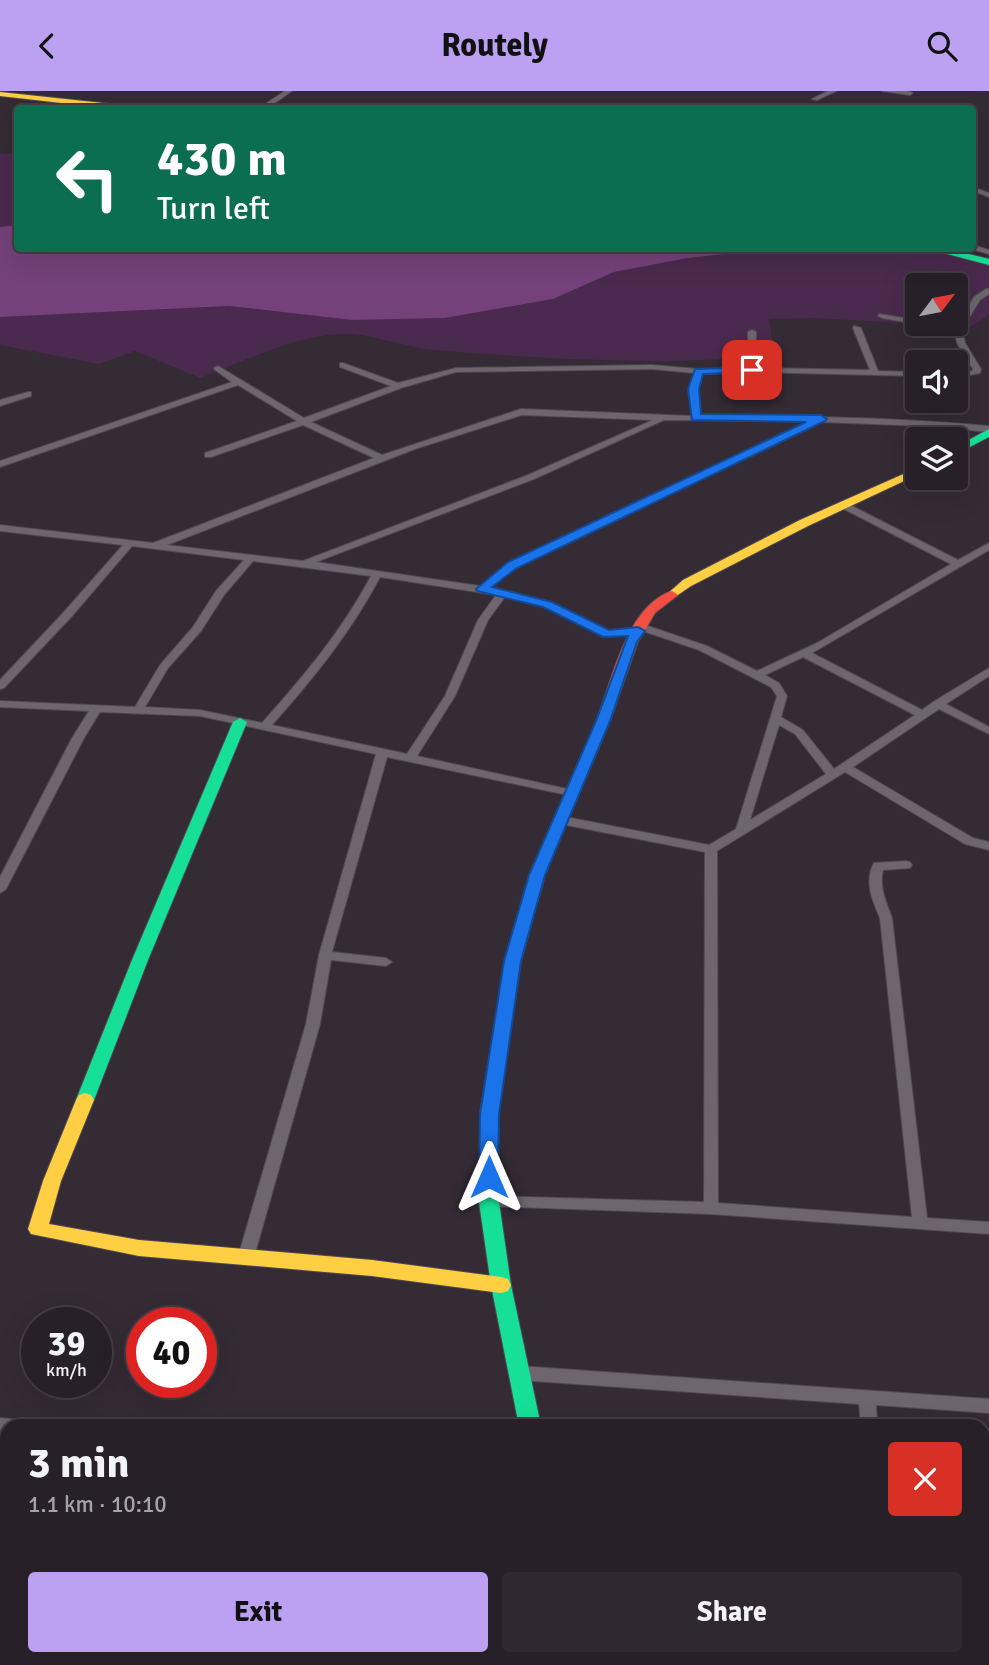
<!DOCTYPE html>
<meta charset="utf-8">
<style>
:root{--surface:#272028;--page:#2f2830;--text:#f1f3f6;--muted:#a4a3a8;--line:#433e45;--accent:#bca0f2}
body{margin:0;font-family:Signika,sans-serif;background:var(--page);color:var(--text);height:100vh;display:flex;flex-direction:column;font-size:26px;white-space:nowrap}
*{box-sizing:border-box;margin:0}
p{font-size:23px;color:var(--muted)}
.icon{flex:none;width:38px;height:38px;fill:none;stroke:currentColor;stroke-width:2;stroke-linecap:round;stroke-linejoin:round}
.map{position:relative;flex:1;overflow:hidden}
.drawer{position:absolute;left:0px;top:1328px;width:990px;height:247px;display:flex;flex-direction:column;background:var(--surface);border-radius:21px 21px 0 0;box-shadow:0 7px 28px #0002,0 0 0 2px var(--line)}
.drawer>*{flex:none}
.top-card{position:absolute;left:14px;top:14px;width:962px;height:147px;border-radius:7px;box-shadow:0 7px 28px #0002,0 0 0 2px var(--line);background:#0b6e4f;color:#fff;overflow:hidden}
.needle{width:46px;rotate:58deg}
.fabs{position:absolute;left:905px;top:182px;display:grid;gap:14px}
.fabs a{display:grid;place-items:center;width:63px;height:63px;border-radius:7px;background:var(--surface);box-shadow:0 7px 28px #0002,0 0 0 2px var(--line);font-size:35px}
.speed{position:absolute;left:21px;top:1216px;display:flex;gap:14px;font-size:35px;font-weight:700;text-align:center}
.speed>*{display:grid;place-content:center;width:91px;height:91px;border-radius:50%;background:var(--surface);box-shadow:0 7px 28px #0002,0 0 0 2px var(--line);line-height:1}
.speed small{font-size:18px;font-weight:400}
.speed .limit{border:10px solid #d22;background:#fff;color:#111}
.pin{position:absolute;display:grid;place-items:center;width:60px;height:60px;color:#fff;margin:-30px;border-radius:14px;box-shadow:0 4px 10px #0006}
.me{position:absolute;width:77px;margin:-38px;rotate:0deg;stroke-linejoin:round;filter:drop-shadow(0 0 5px #0008)}
.turn{display:flex;align-items:center;gap:24px;height:147px;padding:0 28px;font-size:32px}
.turn .icon{width:91px;height:91px;stroke-width:2.5}
.turn b{display:block;font-size:49px;line-height:60px}
.round{display:grid;place-items:center;flex:none;width:74px;height:74px;border-radius:7px;background:var(--page)}
.summary{display:flex;align-items:center;justify-content:space-between;height:119px;padding:0 28px}
h1{font-size:42px;font-weight:700;line-height:52px}
.primary-button{display:flex;gap:14px;margin-top:auto;padding:14px 28px}
.primary-button a{flex:1;height:80px;border-radius:7px;background:var(--accent);color:#111;font-size:28px;font-weight:700;line-height:80px;text-align:center}
.primary-button a+a{background:var(--page);color:var(--text)}
header{display:flex;justify-content:space-between;align-items:center;height:91px;padding:0 28px;background:var(--accent);color:#111;font-size:32px;font-weight:700}
.map>svg:first-child{display:block}
.green{fill:#4a2a4e;fill-rule:evenodd}
.forest{fill:#74417a}
.lines{fill:none;stroke-linecap:round;stroke-linejoin:round}
.street-casing{stroke:#514952;stroke-width:2}
.fast-casing{stroke:#514952;stroke-width:2}
.slow-casing{stroke:#514952;stroke-width:2}
.jam-casing{stroke:#514952;stroke-width:2}
.street{fill:#6d666e;fill-rule:evenodd}
.fast{fill:#16e098;fill-rule:evenodd}
.slow{fill:#ffcf43;fill-rule:evenodd}
.jam{fill:#f24e42;fill-rule:evenodd}
.route{fill:#1a73e8;stroke:#114b97;stroke-width:2}
</style>
<header><svg class="icon" aria-label="back" viewBox="0 0 24 24"><path d="M15 5l-7 7 7 7"/></svg>Routely<svg class="icon" aria-label="search" viewBox="0 0 24 24"><circle cx="10" cy="10" r="6"/><path d="M15 15l6 6"/></svg></header>
<div class="map">
<svg width="989" height="1574" viewBox="0 0 989 1574">
<rect width="100%" height="100%" fill="#342b35"/>
<path class="green" d="M 0,63 L 17,63 L 17,134 L 0,136 Z
M 770,158 L 925,158 L 989,175 L 989,224 L 970,236 L 815,227 L 769,228 L 774,265 C 661,275 547,268 435,259 C 407,257 366,241 341,243 C 293,245 245,270 200,287 L 135,260 L 99,273 L 0,254 L 0,226 L 229,215 L 352,229 L 445,227 L 553,208 L 614,181 L 688,167 ZM 917,194 L 956,194 L 956,233 L 917,233 Z"/>
<path class="forest" d="M 17,134 L 18,158 L 770,158 L 688,167 L 614,181 L 553,208 L 445,227 L 352,229 L 229,215 L 0,226 L 0,136 Z"/>
<g class="lines">
<g class="street-casing">
<path id="street" d="M 285,0 L 292,0 L 266,18 L 258,18 Z
M 828,0 L 836,0 L 817,9 L 812,8 Z
M 882,0 L 907,0 L 913,2 L 910,4 Z
M 978,98 L 989,102 L 989,106 L 976,101 L 975,100 Z
M 973,154 L 989,159 L 989,163 L 971,158 L 973,158 Z
M 986,198 L 989,198 L 989,203 L 980,209 L 962,238 L 965,252 L 981,278 L 980,282 L 956,287 L 956,283 L 972,280 L 973,278 L 957,252 L 955,240 L 923,233 L 956,235 L 974,206 Z
M 879,223 L 917,229 L 917,233 L 919,233 L 917,233 L 882,227 L 878,225 Z
M 854,235 L 861,237 L 878,280 L 917,281 L 917,285 L 752,281 L 702,283 L 697,298 L 700,325 C 797,325 893,326 989,335 L 989,341 L 925,335 L 822,331 L 516,476 L 490,497 L 551,511 L 609,540 L 637,537 L 637,534 L 645,534 L 707,555 L 757,580 L 817,552 L 951,473 L 842,417 L 842,413 L 848,413 L 958,469 L 989,452 L 989,459 L 812,562 L 922,619 L 933,611 L 989,577 L 989,585 L 946,613 L 989,636 L 989,643 L 939,618 L 853,676 L 973,747 L 989,751 L 989,759 L 965,753 L 845,681 L 717,760 L 718,1112 L 912,1126 L 880,827 C 872,809 864,790 874,772 L 906,770 L 910,771 L 912,774 L 910,777 L 883,779 C 879,796 886,811 892,827 L 927,1127 L 989,1131 L 989,1143 L 711,1123 L 484,1115 L 482,1111 L 484,1107 L 489,1105 L 704,1111 L 705,761 L 561,733 L 555,729 L 561,725 L 709,754 L 736,738 L 777,605 L 771,596 L 699,559 L 643,540 L 638,543 L 607,546 L 544,515 L 505,506 L 488,529 L 455,605 L 417,665 L 572,699 L 578,702 L 572,705 L 387,666 L 332,861 L 386,867 L 392,871 L 386,875 L 331,869 L 320,933 L 254,1166 L 251,1170 L 246,1172 L 241,1170 L 238,1166 L 306,933 L 319,864 L 376,663 L 200,625 L 100,621 L 84,647 L 6,798 L 0,802 L 0,786 L 72,647 L 89,620 L 0,616 L 0,610 L 135,616 L 160,574 L 193,536 L 216,500 L 244,469 L 132,455 L 72,525 L 4,597 L 0,598 L 0,589 L 64,521 L 123,454 L 0,440 L 0,434 L 153,452 L 374,367 L 303,334 L 211,366 L 205,366 L 205,362 L 297,330 L 238,294 L 0,376 L 0,370 L 232,291 L 215,279 L 214,277 L 218,275 L 304,327 L 391,295 L 340,276 L 340,272 L 343,272 L 398,292 L 456,277 L 652,274 L 710,279 L 748,277 L 748,241 L 752,239 L 756,241 L 756,277 L 870,279 L 853,237 ZM 652,278 L 694,282 L 689,298 L 692,325 L 521,318 L 382,364 L 311,331 L 401,297 L 456,281 ZM 522,324 L 653,329 L 528,384 L 303,470 L 167,454 L 415,358 ZM 664,329 L 810,330 L 510,472 L 480,495 L 316,471 L 534,388 ZM 253,470 L 371,485 C 342,540 303,586 262,632 L 200,619 L 145,616 L 168,577 L 201,540 L 224,504 ZM 380,486 L 496,504 L 478,529 L 445,605 L 407,663 L 272,634 C 313,588 351,541 380,486 ZM 803,566 L 915,624 L 834,678 L 803,639 L 781,626 L 787,605 L 779,592 L 765,584 ZM 779,634 L 795,643 L 826,683 L 750,729 Z
M 28,301 L 31,301 L 31,305 L 0,315 L 0,309 Z
M 519,1275 L 989,1308 L 989,1322 L 876,1314 L 877,1335 L 861,1335 L 859,1313 L 519,1289 L 513,1287 L 511,1282 L 513,1277 Z
M 0,1327 L 32,1330 L 34,1335 L 7,1335 L 7,1341 L 0,1341 Z
M 7,1513 L 7,1547 L 0,1551 L 0,1517 Z
M 245,1568 L 263,1568 L 261,1574 L 243,1574 Z
M 884,1568 L 902,1568 L 903,1574 L 885,1574 Z"/>
</g>
<g class="fast-casing">
<path id="fast" d="M 935,158 L 948,158 L 989,168 L 989,174 L 936,160 Z
M 989,338 L 989,346 L 956,363 L 956,356 Z
M 240,627 L 247,631 L 148,869 L 94,1009 L 91,1014 L 79,1014 L 76,1009 L 132,869 L 233,631 Z
M 572,699 L 579,703 L 545,784 L 521,870 L 498,1023 L 499,1111 L 511,1194 L 541,1335 L 519,1335 L 491,1194 L 479,1111 L 480,1023 L 505,870 L 529,784 L 565,703 Z"/>
</g>
<g class="slow-casing">
<path id="slow" d="M 0,1 L 140,16 L 143,18 L 114,18 L 0,5 Z
M 917,377 L 917,384 L 808,435 L 691,495 L 672,508 L 666,504 L 683,489 L 800,429 Z
M 85,1002 L 91,1004 L 94,1009 L 61,1090 L 49,1133 L 139,1149 L 372,1169 L 501,1186 L 508,1188 L 511,1194 L 508,1200 L 501,1202 L 372,1185 L 139,1165 L 31,1143 L 28,1138 L 43,1090 L 76,1009 L 79,1004 Z"/>
</g>
<g class="jam-casing">
<path id="jam" d="M 672,500 L 678,504 L 655,522 L 638,551 L 610,630 L 579,703 L 572,707 L 567,706 L 565,703 C 575,678 587,653 597,628 C 612,589 627,514 672,500 Z
M 566,1568 L 590,1568 L 592,1574 L 568,1574 Z"/>
</g>
<use href="#street" class="street"/>
<use href="#fast" class="fast"/>
<use href="#slow" class="slow"/>
<use href="#jam" class="jam"/>
</g>
<path class="route" d="M 752,276 L 756,277 L 756,281 L 703,283 L 699,298 L 701,323 L 821,324 L 827,328 L 825,330 L 517,477 L 492,496 L 552,511 L 609,539 L 638,536 L 645,540 L 637,551 L 610,630 L 545,784 L 521,870 L 499,1023 L 498,1086 L 496,1091 L 489,1093 L 482,1091 L 479,1086 L 480,1023 L 504,870 L 529,784 L 596,630 L 628,545 L 603,546 L 543,516 L 477,500 L 476,498 L 508,471 L 806,331 L 692,329 L 688,298 L 695,278 Z"/>
</svg>
<div class="fabs">
<a><svg class="needle" viewBox="-14 -14 28 28"><path d="M0-13l5 13h-10z" fill="#e53935"/><path d="M0 13l5-13h-10z" fill="#a4a3a8"/></svg></a>
<a><svg class="icon" aria-label="sound" viewBox="0 0 24 24"><path d="M4 9h4l5-4v14l-5-4H4zM17 9q2 3 0 6"/></svg></a>
<a><svg class="icon" aria-label="layers" viewBox="0 0 24 24"><path d="M12 4l9 5-9 5-9-5zM3 14l9 5 9-5"/></svg></a>
</div>
<div class="speed"><div>39<small>km/h</small></div><div class="limit">40</div></div>
<div class="pin" style="left:752px;top:279px;background:#d93025"><svg class="icon" aria-label="arrive" viewBox="0 0 24 24"><path d="M6 21V4h12l-3 4 3 4H6"/></svg></div>
<svg class="me" style="left:489px;top:1086px" viewBox="-20 -20 40 40"><path d="M0-17L14 15 0 8-14 15z" fill="#1a73e8" stroke="#fff" stroke-width="4"/></svg>
<div class="top-card">
<div class="turn"><svg class="icon" aria-label="left" viewBox="0 0 24 24"><path d="M17 20v-9H6M10 6l-5 5 5 5"/></svg><div><b>430 m</b>Turn left</div></div>
</div>
<section class="drawer">
<div class="summary"><div><h1>3 min</h1><p>1.1 km · 10:10</p></div><a class="round" style="background:#d93025;color:#fff"><svg class="icon" aria-label="close" viewBox="0 0 24 24"><path d="M6 6l12 12M18 6L6 18"/></svg></a></div>
<div class="primary-button"><a>Exit</a><a>Share</a></div>
</section>
</div>
